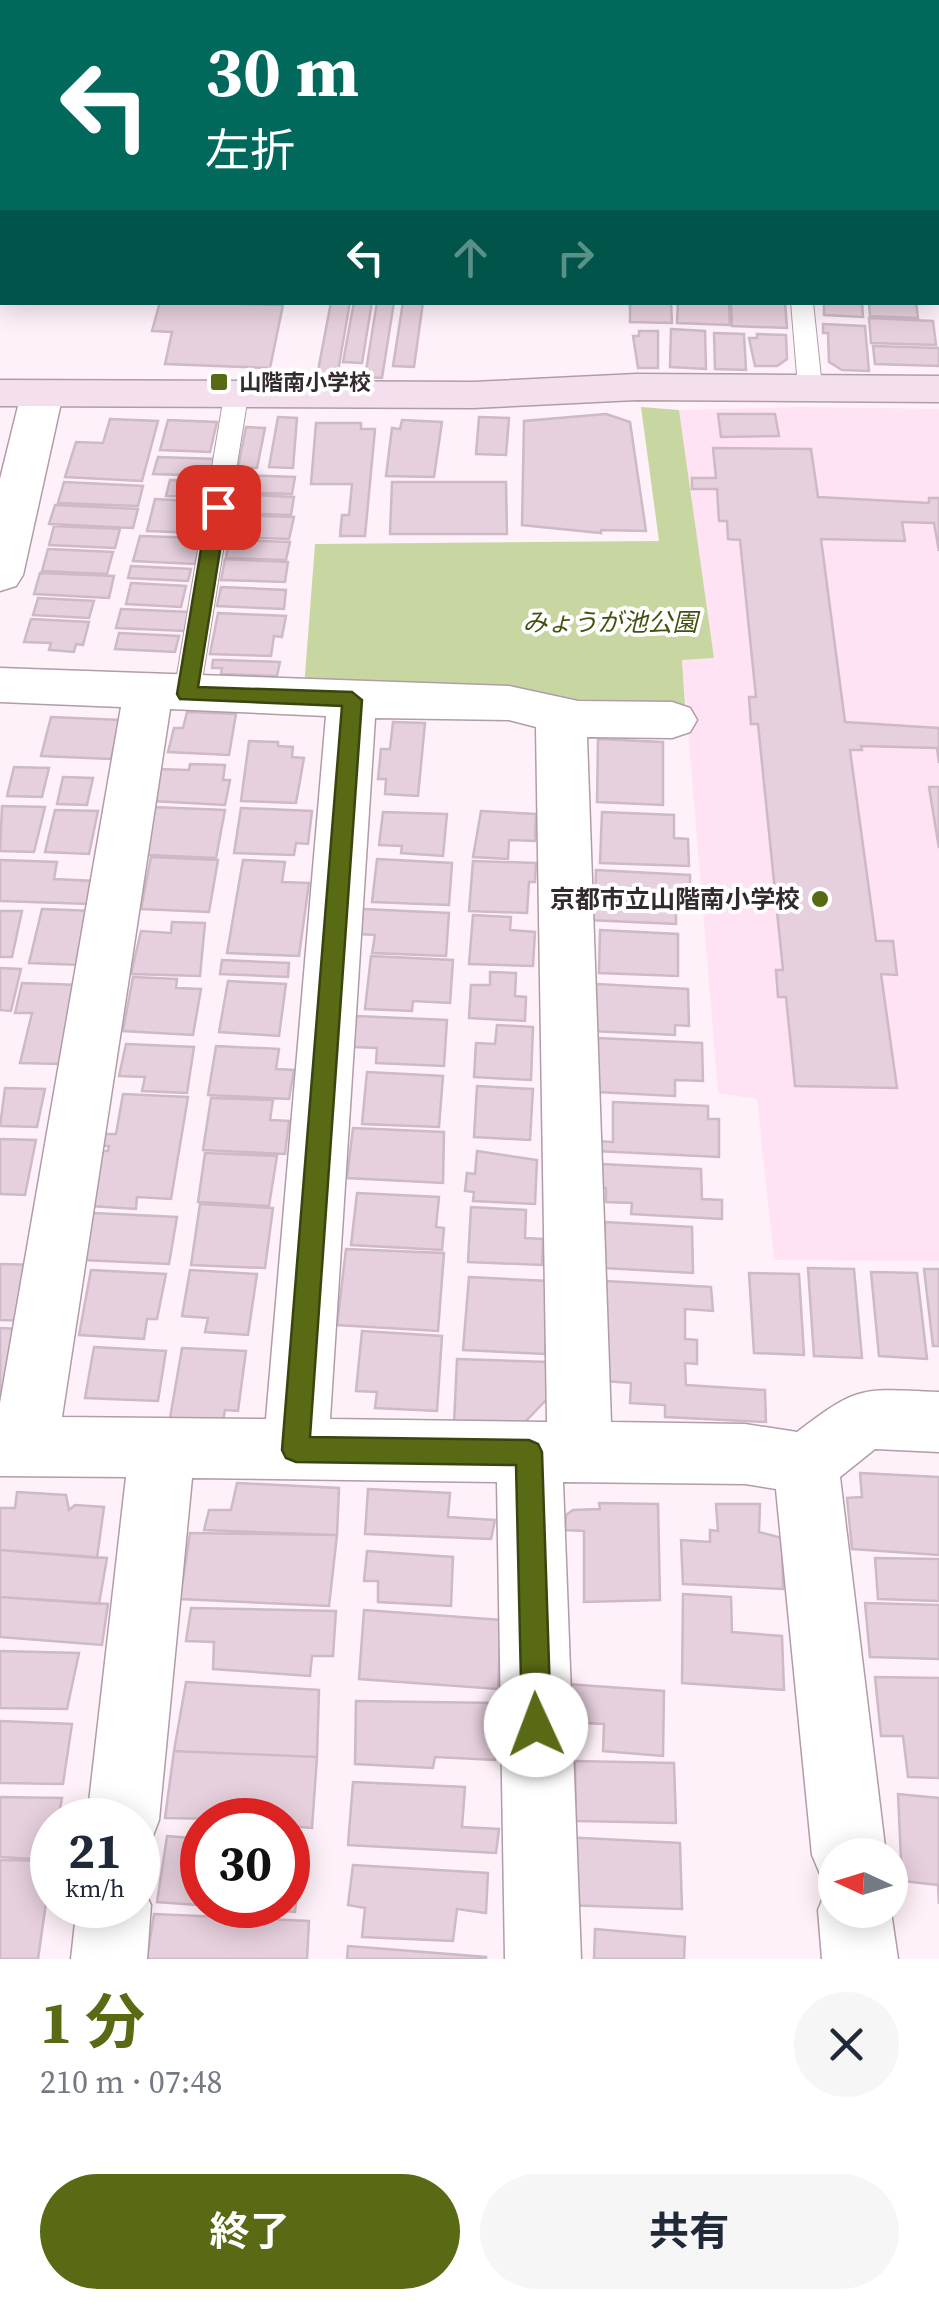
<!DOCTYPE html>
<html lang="ja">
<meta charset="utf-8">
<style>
:root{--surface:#fff;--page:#f6f6f7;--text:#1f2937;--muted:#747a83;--accent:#596a15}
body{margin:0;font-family:"Source Serif 4","Noto Sans JP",serif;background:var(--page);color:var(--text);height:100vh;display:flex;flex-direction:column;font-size:38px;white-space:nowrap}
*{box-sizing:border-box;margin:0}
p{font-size:32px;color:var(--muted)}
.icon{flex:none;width:55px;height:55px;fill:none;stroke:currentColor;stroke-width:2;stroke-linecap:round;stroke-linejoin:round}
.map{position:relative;height:1959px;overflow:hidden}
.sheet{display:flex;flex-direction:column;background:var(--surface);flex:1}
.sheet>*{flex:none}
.hud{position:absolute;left:0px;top:0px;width:940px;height:305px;box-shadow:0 5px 25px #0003;background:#00695c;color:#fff;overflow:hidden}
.needle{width:65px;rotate:274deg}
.fabs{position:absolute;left:818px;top:1838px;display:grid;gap:20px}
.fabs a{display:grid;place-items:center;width:90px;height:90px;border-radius:50%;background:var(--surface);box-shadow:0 5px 25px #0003;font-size:50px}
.speed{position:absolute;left:30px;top:1798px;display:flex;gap:20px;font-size:50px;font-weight:700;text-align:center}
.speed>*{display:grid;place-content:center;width:130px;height:130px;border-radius:50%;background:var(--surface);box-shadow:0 5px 25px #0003;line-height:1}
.speed small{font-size:25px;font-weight:400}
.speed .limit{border:15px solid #d22;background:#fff;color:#111}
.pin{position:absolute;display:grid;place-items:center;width:85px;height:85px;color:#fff;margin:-42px;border-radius:20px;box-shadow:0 5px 15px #0006}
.me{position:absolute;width:110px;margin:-55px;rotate:358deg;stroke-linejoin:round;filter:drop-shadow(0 0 8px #0008)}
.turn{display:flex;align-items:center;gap:35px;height:210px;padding:0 40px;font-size:45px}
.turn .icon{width:130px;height:130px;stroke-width:2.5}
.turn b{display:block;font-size:70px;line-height:85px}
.lanes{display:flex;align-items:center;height:95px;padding:0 40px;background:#0003;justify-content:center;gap:50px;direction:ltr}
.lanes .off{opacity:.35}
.round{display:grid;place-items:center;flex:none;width:105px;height:105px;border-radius:52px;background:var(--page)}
.head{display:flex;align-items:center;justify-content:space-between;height:170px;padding:0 40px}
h1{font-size:60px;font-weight:700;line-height:75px;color:var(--accent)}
.button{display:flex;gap:20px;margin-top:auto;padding:20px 40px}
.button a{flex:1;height:115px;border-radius:60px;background:var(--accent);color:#fff;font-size:40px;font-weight:700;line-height:115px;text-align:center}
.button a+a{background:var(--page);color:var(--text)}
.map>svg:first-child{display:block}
.built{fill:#ffe2f3}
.green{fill:#c8d7a1}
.building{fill:#e6d0dd;stroke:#ceb9c6;stroke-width:2.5}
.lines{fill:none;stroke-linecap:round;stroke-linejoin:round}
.lane-casing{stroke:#b19ca8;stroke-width:2}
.street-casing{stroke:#b19ca8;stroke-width:3}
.secondary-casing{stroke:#b19ca8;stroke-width:3}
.lane{fill:#fff;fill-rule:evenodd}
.street{fill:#fff;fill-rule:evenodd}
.secondary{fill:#f4dfec;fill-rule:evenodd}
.route{fill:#596a15;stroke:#3a450e;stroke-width:2.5}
.poi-dot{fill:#596a15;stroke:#fff;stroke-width:4}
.labels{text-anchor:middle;stroke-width:8;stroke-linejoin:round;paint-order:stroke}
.far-poi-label{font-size:22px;font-weight:bold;fill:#332a2f;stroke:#fff;text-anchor:start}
.park-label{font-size:25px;font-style:italic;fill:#45520f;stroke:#fff}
.poi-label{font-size:25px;font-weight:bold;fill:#332a2f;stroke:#fff;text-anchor:end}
</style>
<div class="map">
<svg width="939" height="1959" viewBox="0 0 939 1959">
<rect width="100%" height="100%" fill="#fff1f9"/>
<path class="built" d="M 803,407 L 939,409 L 939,1261 L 774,1260 L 757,1099 L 718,1093 L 682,659 L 714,658 L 679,410 Z"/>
<path class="green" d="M 641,407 L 679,410 L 714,658 L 682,660 L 685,705 L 304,688 L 315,544 L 659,541 Z"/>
<path class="building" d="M 160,302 L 283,305 L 270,368 L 165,364 L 172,332 L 152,331 Z
M 331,302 L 350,302 L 337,377 L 317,376 Z
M 354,302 L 372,302 L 362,363 L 343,362 Z
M 377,302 L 394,302 L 382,378 L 365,377 Z
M 403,302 L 423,302 L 414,367 L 393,366 Z
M 630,302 L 671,302 L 672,323 L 630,322 Z
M 678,302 L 729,302 L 730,325 L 677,323 Z
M 731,302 L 785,302 L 787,328 L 732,326 Z
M 824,302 L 862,302 L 863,317 L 824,315 Z
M 869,302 L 916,302 L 918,318 L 870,316 Z
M 869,318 L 933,321 L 936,345 L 871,343 Z
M 823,324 L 865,326 L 869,371 L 842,370 L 829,362 L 828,333 L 823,333 Z
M 671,329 L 705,331 L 706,369 L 670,367 Z
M 639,331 L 658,331 L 658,368 L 638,368 L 633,336 L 639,336 Z
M 714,333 L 744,334 L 746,370 L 715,369 Z
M 757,334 L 786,335 L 787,359 L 777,366 L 755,366 L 749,338 L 757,338 Z
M 873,346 L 939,348 L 939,366 L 875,364 Z
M 606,414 L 630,422 L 646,531 L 601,530 L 601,533 L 522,525 L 524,421 Z
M 718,414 L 775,414 L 779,436 L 721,437 Z
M 278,417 L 297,418 L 293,468 L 269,467 Z
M 479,417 L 509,418 L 506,455 L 476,454 Z
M 110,419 L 158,421 L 142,481 L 65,477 L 76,442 L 103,443 Z
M 168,420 L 217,422 L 210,452 L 160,450 Z
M 402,420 L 442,422 L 434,477 L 386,476 L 392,428 L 400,429 Z
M 316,423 L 361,423 L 361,429 L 375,429 L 365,536 L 340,536 L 342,515 L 349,515 L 352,484 L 311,484 Z
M 246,427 L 265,428 L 257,468 L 238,467 Z
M 713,448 L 811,449 L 818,497 L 929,503 L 929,498 L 939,498 L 939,551 L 934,523 L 902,522 L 905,541 L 821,539 L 845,722 L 939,728 L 939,763 L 937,748 L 861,746 L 862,750 L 850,750 L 876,941 L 893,941 L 897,975 L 881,974 L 897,1088 L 795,1086 L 786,997 L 778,997 L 776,970 L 783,970 L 758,724 L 751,724 L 749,697 L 756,697 L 740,540 L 728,539 L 727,521 L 719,521 L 717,489 L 692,489 L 692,478 L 716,478 Z
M 158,457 L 217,459 L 213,476 L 153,474 Z
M 238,475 L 295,477 L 292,494 L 235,492 Z
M 170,480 L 207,481 L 204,497 L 166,496 Z
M 64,482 L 143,486 L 138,506 L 58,503 Z
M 392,482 L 506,482 L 507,534 L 390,534 Z
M 237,494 L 294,497 L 291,515 L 233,513 Z
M 155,499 L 207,502 L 199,533 L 147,531 Z
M 55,505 L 138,509 L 133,528 L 49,524 Z
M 234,515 L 294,517 L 289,539 L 230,537 Z
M 54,526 L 120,529 L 115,548 L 49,545 Z
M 140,536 L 201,538 L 195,564 L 133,561 Z
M 229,540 L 290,542 L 286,560 L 226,558 Z
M 48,549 L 113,552 L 107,574 L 42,571 Z
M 225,559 L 288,562 L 285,582 L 221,580 Z
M 131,566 L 191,569 L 188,581 L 128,578 Z
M 40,573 L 114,576 L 109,598 L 34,594 Z
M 131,583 L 186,586 L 181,607 L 126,604 Z
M 221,587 L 286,590 L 284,609 L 217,606 Z
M 38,598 L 94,601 L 89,618 L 33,615 Z
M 121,609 L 189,612 L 185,631 L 116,628 Z
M 218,613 L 286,616 L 282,637 L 274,636 L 271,656 L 210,654 Z
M 31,619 L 89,622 L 83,645 L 76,644 L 74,652 L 49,650 L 51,643 L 24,642 Z
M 119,633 L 179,636 L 175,652 L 115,649 Z
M 213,660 L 223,660 L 280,662 L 277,676 L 221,674 L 222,668 L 212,668 Z
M 187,712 L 236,714 L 229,755 L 168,752 L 174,728 L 183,728 Z
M 51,717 L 120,720 L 111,759 L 41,756 Z
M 393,722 L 425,723 L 418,796 L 385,794 L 386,779 L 378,779 L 381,749 L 390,749 Z
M 598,739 L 663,742 L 663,805 L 597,802 Z
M 249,741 L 278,742 L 278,746 L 293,747 L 292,757 L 304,758 L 296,803 L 241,801 Z
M 190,764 L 225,765 L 223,780 L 230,780 L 225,805 L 152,801 L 158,769 L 189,770 Z
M 14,767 L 49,768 L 42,797 L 7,796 Z
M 63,777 L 93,778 L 87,805 L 57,804 Z
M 929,787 L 939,787 L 939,848 Z
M 2,806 L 45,807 L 34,852 L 0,851 Z
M 152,807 L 225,810 L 216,858 L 147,855 Z
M 241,808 L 312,811 L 308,844 L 296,843 L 294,855 L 234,853 Z
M 55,810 L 98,811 L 89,854 L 45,852 Z
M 481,811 L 536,814 L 535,841 L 509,840 L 508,859 L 473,857 Z
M 383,812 L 447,814 L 443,856 L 401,853 L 402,846 L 379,845 Z
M 602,812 L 674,815 L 674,838 L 688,839 L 689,866 L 600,863 Z
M 151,857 L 218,860 L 209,912 L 141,909 Z
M 377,859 L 452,863 L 449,905 L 372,902 Z
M 0,860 L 57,862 L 54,879 L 95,881 L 90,904 L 0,901 Z
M 243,860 L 285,862 L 282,882 L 309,883 L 299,956 L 227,953 Z
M 473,861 L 536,863 L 535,882 L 529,882 L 527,913 L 469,911 Z
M 596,870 L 690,875 L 690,903 L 676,902 L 676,924 L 588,920 L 588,907 L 595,907 Z
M 42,909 L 93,911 L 82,965 L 29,963 Z
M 363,909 L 449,913 L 446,956 L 372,953 L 375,935 L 360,934 Z
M 0,911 L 22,911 L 12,957 L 0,957 Z
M 473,915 L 511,917 L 510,930 L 535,932 L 533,966 L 469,964 Z
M 172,922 L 205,923 L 200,976 L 131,974 L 141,931 L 171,933 Z
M 600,930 L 678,934 L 678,976 L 599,973 Z
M 371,956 L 453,960 L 450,1003 L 413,1001 L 412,1011 L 365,1009 Z
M 222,960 L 289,963 L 288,977 L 220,974 Z
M 0,968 L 21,969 L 11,1011 L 0,1010 Z
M 490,972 L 516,973 L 515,996 L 526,997 L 525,1021 L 469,1018 L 471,985 L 490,985 Z
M 133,977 L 177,979 L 176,988 L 201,989 L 193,1035 L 123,1031 Z
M 228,981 L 286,984 L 279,1036 L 219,1032 Z
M 22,983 L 79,985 L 62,1064 L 20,1063 L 32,1013 L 15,1013 Z
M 596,984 L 688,989 L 689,1026 L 675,1025 L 675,1035 L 592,1031 Z
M 356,1016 L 447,1020 L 444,1066 L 376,1063 L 377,1048 L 353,1047 Z
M 497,1025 L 533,1027 L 531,1080 L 474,1077 L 476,1043 L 495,1044 Z
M 598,1038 L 702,1043 L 703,1081 L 675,1080 L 675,1096 L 597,1092 Z
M 126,1044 L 194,1047 L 187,1093 L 142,1091 L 145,1077 L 119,1076 Z
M 216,1046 L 279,1049 L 276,1069 L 294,1070 L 289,1099 L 208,1095 Z
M 367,1072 L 443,1076 L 439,1127 L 362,1124 Z
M 477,1086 L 533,1089 L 530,1140 L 474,1137 Z
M 5,1088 L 45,1089 L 37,1127 L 0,1126 Z
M 123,1094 L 188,1097 L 171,1199 L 137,1197 L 136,1209 L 91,1206 L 103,1151 L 108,1151 L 109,1146 L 101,1146 L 104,1134 L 116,1134 Z
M 211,1098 L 273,1100 L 270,1120 L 289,1121 L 285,1154 L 203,1150 Z
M 613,1102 L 708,1106 L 708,1119 L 719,1119 L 719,1157 L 596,1151 L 596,1141 L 613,1142 Z
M 353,1128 L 444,1132 L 443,1183 L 347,1178 Z
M 0,1139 L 36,1140 L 25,1195 L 0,1194 Z
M 477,1151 L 537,1160 L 535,1204 L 473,1201 L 474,1192 L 465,1191 L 467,1173 L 475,1174 Z
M 205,1153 L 277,1156 L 269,1206 L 198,1202 Z
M 601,1164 L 701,1169 L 702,1199 L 722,1200 L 722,1219 L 631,1214 L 632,1203 L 606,1202 L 606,1188 L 600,1187 Z
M 357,1193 L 439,1197 L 436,1227 L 444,1228 L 442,1250 L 351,1245 Z
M 200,1204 L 273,1208 L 265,1268 L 191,1265 Z
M 471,1207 L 526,1210 L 525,1238 L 543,1239 L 542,1265 L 468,1262 Z
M 93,1213 L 177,1217 L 169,1264 L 83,1260 Z
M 605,1222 L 692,1227 L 693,1273 L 604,1268 Z
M 346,1249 L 444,1253 L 438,1331 L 337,1325 Z
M 0,1264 L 40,1265 L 28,1321 L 0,1320 Z
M 808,1268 L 854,1269 L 862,1358 L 814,1356 Z
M 924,1269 L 939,1269 L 939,1346 L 933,1346 Z
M 91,1270 L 166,1274 L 157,1319 L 147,1319 L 144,1339 L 79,1335 Z
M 190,1270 L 257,1274 L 248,1335 L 205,1332 L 208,1318 L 182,1316 Z
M 871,1272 L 917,1273 L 927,1359 L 879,1356 Z
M 749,1273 L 799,1274 L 804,1355 L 754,1353 Z
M 469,1277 L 548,1281 L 545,1354 L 463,1350 Z
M 606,1281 L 711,1287 L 713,1311 L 685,1309 L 685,1339 L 697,1340 L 697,1364 L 685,1363 L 686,1385 L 765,1390 L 766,1422 L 665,1417 L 665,1405 L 630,1403 L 631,1383 L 605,1381 Z
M 0,1328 L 19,1329 L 0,1408 Z
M 362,1331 L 442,1336 L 437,1411 L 375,1408 L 377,1392 L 356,1391 Z
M 94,1347 L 166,1351 L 158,1401 L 85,1398 Z
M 182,1348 L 246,1351 L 238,1411 L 225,1410 L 222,1427 L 169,1424 Z
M 457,1359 L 550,1362 L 549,1397 L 522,1425 L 454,1423 Z
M 860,1473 L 939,1477 L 939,1555 L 852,1549 L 847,1498 L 862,1497 Z
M 237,1483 L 339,1488 L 337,1535 L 204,1530 L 209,1510 L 231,1510 Z
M 368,1489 L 450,1493 L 448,1517 L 495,1520 L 491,1539 L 365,1534 Z
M 17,1492 L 66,1495 L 69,1510 L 75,1505 L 104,1507 L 97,1558 L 0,1550 L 0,1508 L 15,1508 Z
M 599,1503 L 658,1504 L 660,1600 L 584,1602 L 584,1531 L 565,1530 L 566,1515 L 573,1510 L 600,1509 Z
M 716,1504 L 760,1504 L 759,1532 L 782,1538 L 783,1589 L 683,1584 L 681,1540 L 710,1542 L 710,1530 L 718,1531 Z
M 190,1533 L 337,1535 L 329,1606 L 180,1599 Z
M 0,1550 L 107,1558 L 99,1604 L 0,1597 Z
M 367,1551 L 453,1557 L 451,1606 L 378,1602 L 378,1581 L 364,1581 Z
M 875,1558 L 939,1559 L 939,1601 L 878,1599 Z
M 683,1594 L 731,1597 L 732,1632 L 782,1636 L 784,1690 L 682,1683 Z
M 0,1597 L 108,1604 L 102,1645 L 0,1637 Z
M 865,1603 L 939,1605 L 939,1659 L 870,1657 Z
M 191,1608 L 336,1611 L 333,1656 L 312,1656 L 310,1676 L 213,1669 L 214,1642 L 186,1641 Z
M 364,1610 L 501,1620 L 498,1689 L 359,1679 Z
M 0,1651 L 79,1653 L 67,1709 L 0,1708 Z
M 875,1677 L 939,1678 L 939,1778 L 908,1777 L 903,1736 L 881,1736 Z
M 186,1682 L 319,1690 L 317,1757 L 174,1751 Z
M 566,1684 L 664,1691 L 663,1756 L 603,1751 L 604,1724 L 564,1722 Z
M 356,1701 L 499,1703 L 495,1760 L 435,1757 L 433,1768 L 355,1764 Z
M 0,1721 L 72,1724 L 63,1784 L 0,1783 Z
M 174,1751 L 317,1757 L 312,1828 L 288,1826 L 288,1820 L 165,1818 Z
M 575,1761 L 674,1763 L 676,1823 L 576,1821 Z
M 353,1782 L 465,1787 L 462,1827 L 499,1829 L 496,1853 L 348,1845 Z
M 898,1794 L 939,1798 L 939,1904 L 938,1885 L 902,1881 Z
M 0,1797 L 62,1798 L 58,1820 L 52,1820 L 52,1860 L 0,1857 Z
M 167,1836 L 202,1839 L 202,1905 L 288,1905 L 288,1845 L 303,1846 L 295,1912 L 157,1902 Z
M 563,1837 L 680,1843 L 682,1909 L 562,1905 Z
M 0,1860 L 52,1861 L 38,1959 L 0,1959 Z
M 353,1865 L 488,1873 L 486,1913 L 457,1909 L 453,1941 L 362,1937 L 365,1908 L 348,1905 Z
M 154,1914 L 309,1921 L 307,1959 L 147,1959 Z
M 595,1929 L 685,1937 L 684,1959 L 594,1959 Z
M 348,1946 L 486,1957 L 486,1959 L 347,1959 Z"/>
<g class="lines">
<g class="lane-casing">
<path id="lane" d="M 0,37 L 2,37 L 2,49 L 0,49 Z
M 791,302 L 813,302 L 822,387 L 818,392 L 810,394 L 798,387 Z
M 236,389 L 248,396 L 200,693 L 196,700 L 178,700 L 174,693 L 224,396 Z"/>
</g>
<g class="street-casing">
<path id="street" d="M 938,125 L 939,125 L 939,147 L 938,147 Z
M 2,210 L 2,242 L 0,243 L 0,211 Z
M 42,381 L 57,385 L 63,394 L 23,575 L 16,586 L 0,591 L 0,479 L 21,394 L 27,385 Z
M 0,668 L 509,686 L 578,701 L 672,702 L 690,708 L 697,720 L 690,732 L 672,738 L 587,737 L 611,1422 L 745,1424 L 797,1432 C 860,1384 861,1389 939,1392 L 939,1452 L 875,1449 L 840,1477 L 886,1855 L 835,1855 L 835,1910 L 890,1910 L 890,1905 L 898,1959 L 822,1959 L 818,1910 L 829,1883 L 823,1881 L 812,1855 L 776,1489 L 745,1484 L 563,1482 L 581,1959 L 505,1959 L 497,1482 L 192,1478 L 159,1820 L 149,1846 L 138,1850 L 138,1820 L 87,1820 L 126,1477 L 0,1476 L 0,1403 L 121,707 L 0,702 ZM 170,709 L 326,716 L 266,1419 L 62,1417 ZM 375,718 L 509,720 L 536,727 L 547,1422 L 330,1419 Z
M 138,1878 L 151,1905 L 147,1959 L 71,1959 L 77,1905 L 138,1905 Z"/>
</g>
<g class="secondary-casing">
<path id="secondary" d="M 636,374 L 939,376 L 939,402 L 636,400 L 473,408 L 0,406 L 0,380 L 473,382 Z"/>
</g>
<use href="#lane" class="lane"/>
<use href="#street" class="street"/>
<use href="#secondary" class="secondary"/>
</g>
<path class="route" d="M 218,501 L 227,507 L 198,687 L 352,692 L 362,700 L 310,1437 L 529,1440 L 538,1444 L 542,1452 L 551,1725 L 547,1736 L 536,1740 L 526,1736 L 522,1725 L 516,1465 L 296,1462 L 286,1458 L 282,1450 L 342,706 L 180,699 L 177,694 L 208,507 Z"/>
<g class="poi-dot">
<rect x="209" y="372" width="20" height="20" rx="5"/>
<circle cx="820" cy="899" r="10"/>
</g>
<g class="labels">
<g class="far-poi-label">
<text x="239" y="390">山階南小学校</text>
</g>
<g class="park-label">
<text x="610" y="631">みょうが池公園</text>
</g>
<g class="poi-label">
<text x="800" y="908">京都市立山階南小学校</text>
</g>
</g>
</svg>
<div class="fabs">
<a><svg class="needle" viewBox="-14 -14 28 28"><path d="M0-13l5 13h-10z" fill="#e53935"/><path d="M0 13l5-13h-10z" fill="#747a83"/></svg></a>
</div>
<div class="speed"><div>21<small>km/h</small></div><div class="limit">30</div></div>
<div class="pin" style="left:218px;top:507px;background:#d93025"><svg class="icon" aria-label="arrive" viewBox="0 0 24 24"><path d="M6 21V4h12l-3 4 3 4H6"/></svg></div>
<svg class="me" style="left:536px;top:1725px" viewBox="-20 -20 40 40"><circle r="19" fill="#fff"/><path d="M0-13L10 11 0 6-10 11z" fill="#596a15"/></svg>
<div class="hud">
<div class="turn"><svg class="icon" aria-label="left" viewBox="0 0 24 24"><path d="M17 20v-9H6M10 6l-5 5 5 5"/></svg><div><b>30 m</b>左折</div></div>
<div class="lanes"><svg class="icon" aria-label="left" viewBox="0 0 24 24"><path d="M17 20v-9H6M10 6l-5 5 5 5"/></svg><svg class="icon off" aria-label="ahead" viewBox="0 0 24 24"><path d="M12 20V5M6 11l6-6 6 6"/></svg><svg class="icon off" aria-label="right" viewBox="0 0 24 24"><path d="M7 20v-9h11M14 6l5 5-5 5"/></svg></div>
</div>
</div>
<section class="sheet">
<div class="head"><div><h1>1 分</h1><p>210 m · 07:48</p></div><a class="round"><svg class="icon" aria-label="close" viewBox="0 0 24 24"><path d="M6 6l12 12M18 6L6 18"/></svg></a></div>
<div class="button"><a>終了</a><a>共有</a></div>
</section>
